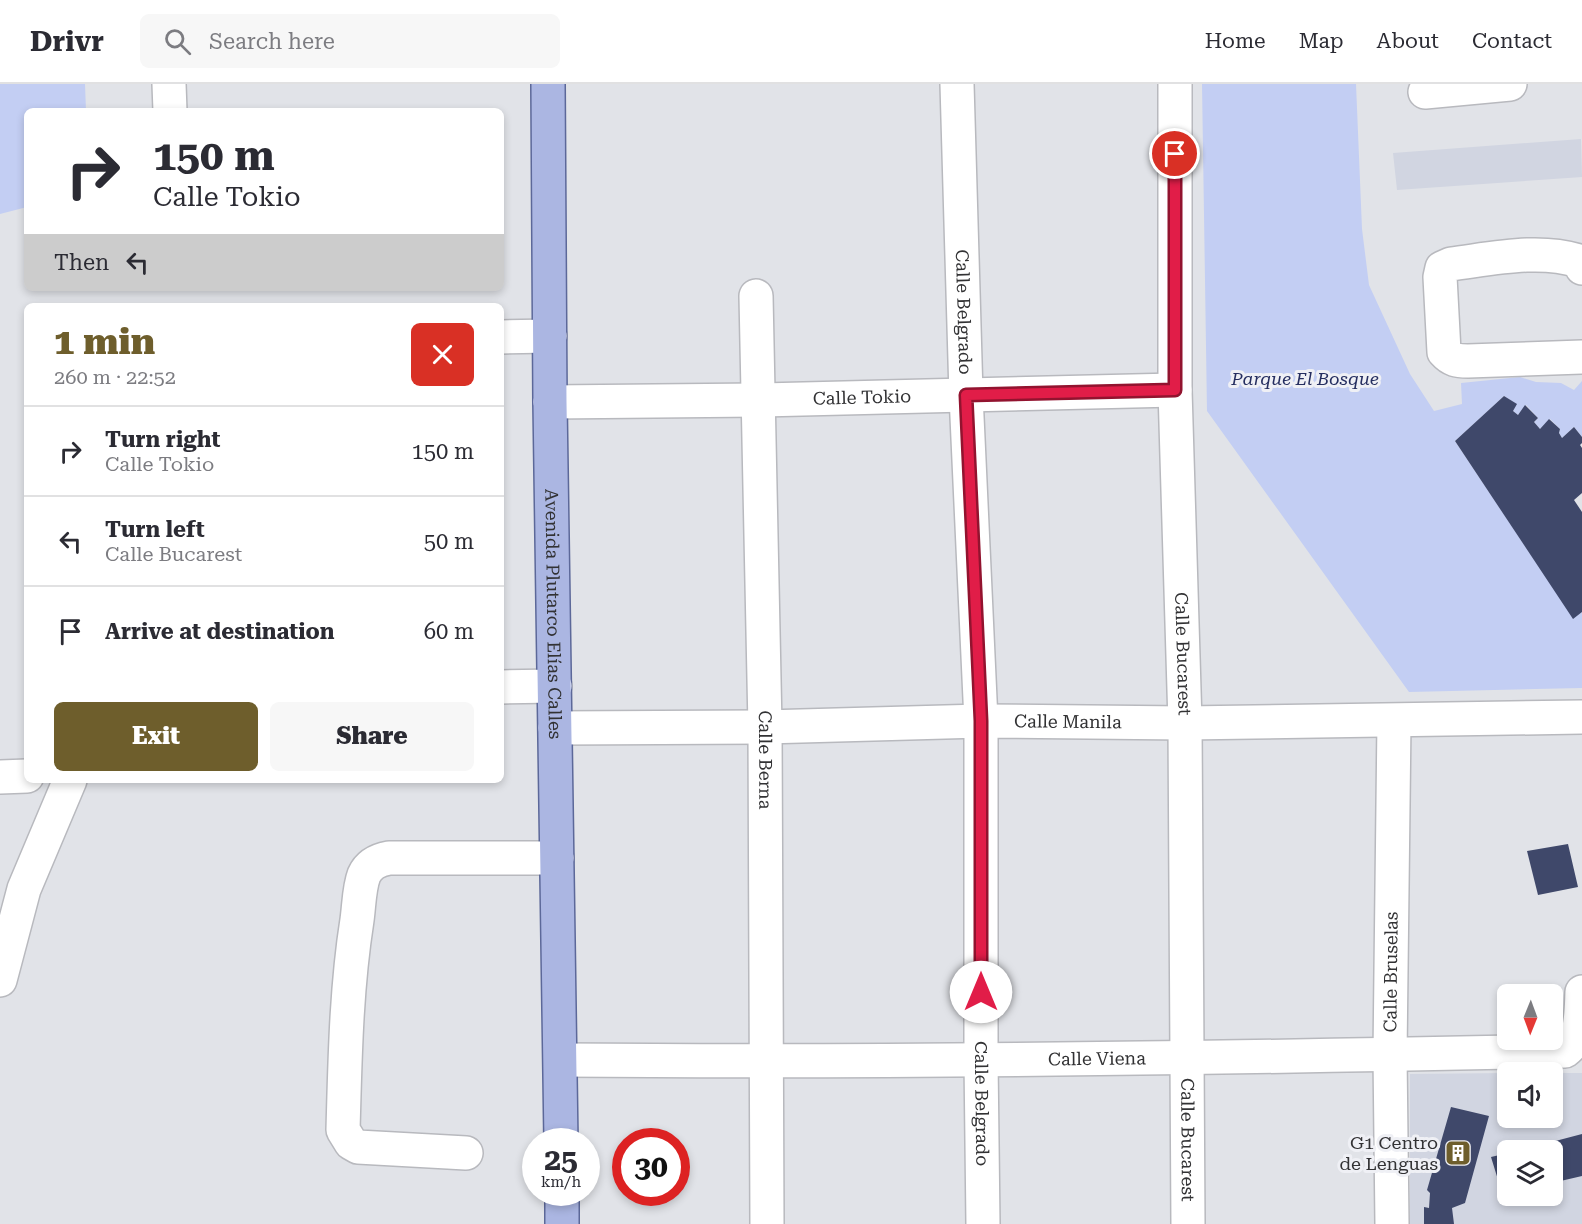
<!DOCTYPE html>
<meta charset="utf-8">
<style>
:root{--surface:#fff;--page:#f7f7f7;--text:#2b2b33;--muted:#7c7c81;--line:#e1e1e2;--accent:#6e5e2c}
body{margin:0;font-family:"Roboto Serif",serif;background:var(--page);color:var(--text);height:100vh;display:flex;flex-direction:column;font-size:22px;white-space:nowrap}
*{box-sizing:border-box;margin:0}
p{font-size:20px;color:var(--muted)}
.icon{flex:none;width:33px;height:33px;fill:none;stroke:currentColor;stroke-width:2;stroke-linecap:round;stroke-linejoin:round}
.map{position:relative;flex:1;overflow:hidden}
.sheet{position:absolute;left:24px;top:219px;width:480px;height:480px;display:flex;flex-direction:column;background:var(--surface);border-radius:9px;box-shadow:0 3px 9px #0003}
.sheet>*{flex:none}
.hud{position:absolute;left:24px;top:24px;width:480px;height:183px;border-radius:9px;box-shadow:0 3px 9px #0003;background:#fff;color:var(--text);overflow:hidden}
.needle{width:39px;rotate:181deg}
.buttons{position:absolute;left:1497px;top:900px;display:grid;gap:12px}
.buttons a{display:grid;place-items:center;width:66px;height:66px;border-radius:9px;background:var(--surface);box-shadow:0 3px 9px #0003;font-size:30px}
.speed{position:absolute;left:522px;top:1044px;display:flex;gap:12px;font-size:30px;font-weight:700;text-align:center}
.speed>*{display:grid;place-content:center;width:78px;height:78px;border-radius:50%;background:var(--surface);box-shadow:0 3px 9px #0003;line-height:1}
.speed small{font-size:15px;font-weight:400}
.speed .limit{border:9px solid #d22;background:#fff;color:#111}
.pin{position:absolute;display:grid;place-items:center;width:51px;height:51px;color:#fff;margin:-26px;border:3px solid #fff;border-radius:50%;box-shadow:0 2px 6px #0007}
.me{position:absolute;width:66px;margin:-33px;rotate:0deg;stroke-linejoin:round;filter:drop-shadow(0 0 4px #0008)}
.turn{display:flex;align-items:center;gap:21px;height:126px;padding:0 30px;font-size:27px}
.turn .icon{width:78px;height:78px;stroke-width:2.5}
.turn b{display:block;font-size:42px;line-height:51px}
.then{display:flex;align-items:center;height:57px;padding:0 30px;background:#0003;gap:12px;font-size:22px}
.round{display:grid;place-items:center;flex:none;width:63px;height:63px;border-radius:9px;background:var(--page)}
.overview{display:flex;align-items:center;justify-content:space-between;height:102px;padding:0 30px}
h1{font-size:36px;font-weight:800;line-height:45px;color:var(--accent)}
.primary-button{display:flex;gap:12px;margin-top:auto;padding:12px 30px}
.primary-button a{flex:1;height:69px;border-radius:9px;background:var(--accent);color:#fff;font-size:24px;font-weight:800;line-height:69px;text-align:center}
.primary-button a+a{background:var(--page);color:var(--text)}
ul{padding:0;list-style:none}
li{display:flex;align-items:center;gap:18px;height:90px;padding:0 30px;border-top:2px solid var(--line)}
li div{flex:1}
li b{display:block;font-size:22px}
li em{font-style:normal}
header{display:flex;align-items:center;gap:36px;box-sizing:border-box;height:84px;padding:0 30px;background:var(--surface);border-bottom:2px solid var(--line)}
header strong{font-size:28px}
nav{display:flex;gap:33px;margin-inline-start:auto;font-size:21px}
.search{width:420px;height:54px;background:var(--page);display:flex;align-items:center;gap:15px;box-sizing:border-box;padding:0 21px;border-radius:9px;color:var(--muted);font-size:22px}
.map>svg:first-child{display:block}
.built{fill:#d1d5e1;fill-rule:evenodd}
.green{fill:#c3cef3}
.building{fill:#3f486a}
.lines{fill:none;stroke-linecap:round;stroke-linejoin:round}
.minor-casing{stroke:#b8b9be;stroke-width:36}
.major-casing{stroke:#5c6899;stroke-width:36}
.minor{stroke:#fff;stroke-width:33}
.major{stroke:#abb6e2;stroke-width:33}
.route-casing{stroke:#92132f;stroke-width:15}
.route{stroke:#e11d48;stroke-width:10}
.labels{text-anchor:middle;stroke-width:6;stroke-linejoin:round;paint-order:stroke}
.street-label{font-size:18px;fill:#323234;stroke:#eff0f5}
.park-label{font-size:18px;font-style:italic;fill:#252e60;stroke:#eff0f5}
.poi-label{font-size:18px;fill:#323234;stroke:#eff0f5;text-anchor:end}
</style>
<header>
<strong>Drivr</strong>
<div class="search"><svg class="icon" aria-label="search" viewBox="0 0 24 24"><circle cx="10" cy="10" r="6"/><path d="M15 15l6 6"/></svg>Search here</div>
<nav><a>Home</a><a>Map</a><a>About</a><a>Contact</a></nav>
</header>
<div class="map">
<svg width="1582" height="1140" viewBox="0 0 1582 1140">
<rect width="100%" height="100%" fill="#e1e3e8"/>
<path class="built" d="M 1581,55 L 1582,93 L 1397,106 L 1393,69 Z
M 1507,989 L 1508,1034 L 1552,1034 L 1553,989 L 1582,989 L 1582,1140 L 1410,1140 L 1410,990 ZM 1508,1066 L 1552,1066 L 1552,1112 L 1508,1112 Z"/>
<path class="green" d="M 0,0 L 85,0 L 86,27 L 27,27 L 27,123 L 0,130 Z
M 1202,0 L 1356,0 L 1362,145 L 1369,201 L 1410,290 L 1434,327 L 1462,320 L 1461,299 L 1520,293 L 1536,298 L 1561,299 L 1574,306 L 1582,297 L 1582,353 L 1574,343 L 1562,354 L 1559,349 L 1560,345 L 1550,335 L 1540,345 L 1534,338 L 1538,334 L 1526,321 L 1518,331 L 1513,327 L 1516,320 L 1504,312 L 1455,357 L 1573,534 L 1582,528 L 1582,604 L 1409,608 L 1207,327 Z"/>
<path class="building" d="M 1504,312 L 1517,320 L 1513,327 L 1518,331 L 1525,321 L 1538,334 L 1534,338 L 1540,345 L 1549,335 L 1560,345 L 1559,349 L 1562,354 L 1574,343 L 1582,353 L 1582,359 L 1580,361 L 1582,364 L 1582,409 L 1574,416 L 1582,428 L 1582,528 L 1573,535 L 1455,357 Z
M 1568,760 L 1578,803 L 1538,811 L 1527,767 Z
M 1451,1023 L 1489,1032 L 1465,1119 L 1452,1124 L 1454,1140 L 1424,1140 L 1424,1123 L 1429,1124 L 1430,1109 L 1427,1106 Z
M 1582,1050 L 1582,1092 L 1552,1099 L 1552,1066 L 1521,1066 Z
M 1508,1069 L 1508,1111 L 1503,1112 L 1491,1073 Z"/>
<g class="lines">
<g class="minor-casing">
<g id="minor">
<path d="M 169,0 L 170,27"/>
<path id="s1" d="M 957,0 L 966,311 L 981,637 L 981,976 L 983,1140"/>
<path id="s2" d="M 1175,0 L 1175,306 L 1185,639 L 1188,1140"/>
<path d="M 1425,8 L 1510,0"/>
<path d="M 1582,184 L 1579,177 C 1539,164 1491,175 1451,180 L 1442,184 L 1440,193 L 1444,268 C 1451,276 1457,277 1468,277 L 1582,273"/>
<path id="s3" d="M 756,212 L 765,643 L 767,1140"/>
<path d="M 501,253 L 550,252"/>
<path id="s4" d="M 550,318 L 759,316 L 1175,306"/>
<path d="M 501,603 L 555,602"/>
<path id="s5" d="M 555,644 L 765,643 L 981,637 L 1185,639 L 1582,633"/>
<path d="M 0,693 L 27,692"/>
<path d="M 0,896 L 24,805 L 70,696"/>
<path id="s6" d="M 561,976 C 896,979 1230,974 1565,967 C 1582,955 1581,929 1582,908"/>
<path d="M 466,1069 L 358,1063 L 351,1059 L 343,1046 C 345,976 346,906 357,836 C 359,822 359,804 364,791 C 369,780 378,776 389,774 L 557,774"/>
<path id="s7" d="M 1392,1140 L 1390,971 L 1394,637"/>
</g>
</g>
<g class="major-casing">
<g id="major">
<path id="s8" d="M 548,0 L 550,318 L 561,1058"/>
<path d="M 562,1108 L 562,1140"/>
</g>
</g>
<use href="#minor" class="minor"/>
<use href="#major" class="major"/>
</g>
<g class="lines">
<g class="route-casing">
<path id="route" d="M 981,908 L 981,637 L 966,311 L 1175,306 L 1175,70"/>
</g>
<use href="#route" class="route"/>
</g>
<defs>
<g id="building-square" transform="scale(1.35)"><rect x="-9" y="-9" width="18" height="18" rx="4" fill="#6e5e2c" stroke="#eff0f5"/><path d="M-4-6H4V6H1V3H-1V6H-4ZM-2.5-4.3h1.7v1.8h-1.7ZM.8-4.3h1.7v1.8H.8ZM-2.5-1h1.7V.8h-1.7ZM.8-1h1.7V.8H.8Z" fill="#fff"/></g>
</defs>
<g fill-rule="evenodd">
<use href="#building-square" x="1458" y="1069"/>
</g>
<g class="labels">
<g class="street-label">
<text dy="6" stroke="none"><textPath href="#s1" startOffset="228">Calle Belgrado</textPath></text>
<text dy="6" stroke="none"><textPath href="#s4" startOffset="312">Calle Tokio</textPath></text>
<text dy="6" stroke="none"><textPath href="#s8" startOffset="530">Avenida Plutarco Elías Calles</textPath></text>
<text dy="6" stroke="none"><textPath href="#s2" startOffset="570">Calle Bucarest</textPath></text>
<text dy="6" stroke="none"><textPath href="#s5" startOffset="513">Calle Manila</textPath></text>
<text dy="6" stroke="none"><textPath href="#s3" startOffset="464">Calle Berna</textPath></text>
<text dy="6" stroke="none"><textPath href="#s7" startOffset="252">Calle Bruselas</textPath></text>
<text dy="6" stroke="none"><textPath href="#s6" startOffset="536">Calle Viena</textPath></text>
<text dy="6" stroke="none"><textPath href="#s1" startOffset="1020">Calle Belgrado</textPath></text>
<text dy="6" stroke="none"><textPath href="#s2" startOffset="1056">Calle Bucarest</textPath></text>
</g>
<g class="park-label">
<text x="1305" y="301">Parque El Bosque</text>
</g>
<g class="poi-label">
<text x="1438" y="1065">G1 Centro<tspan x="1438" dy="21">de Lenguas</tspan></text>
</g>
</g>
</svg>
<div class="buttons">
<a><svg class="needle" viewBox="-14 -14 28 28"><path d="M0-13l5 13h-10z" fill="#e53935"/><path d="M0 13l5-13h-10z" fill="#7c7c81"/></svg></a>
<a><svg class="icon" aria-label="sound" viewBox="0 0 24 24"><path d="M4 9h4l5-4v14l-5-4H4zM17 9q2 3 0 6"/></svg></a>
<a><svg class="icon" aria-label="layers" viewBox="0 0 24 24"><path d="M12 4l9 5-9 5-9-5zM3 14l9 5 9-5"/></svg></a>
</div>
<div class="speed"><div>25<small>km/h</small></div><div class="limit">30</div></div>
<div class="pin" style="left:1175px;top:70px;background:#d93025"><svg class="icon" aria-label="arrive" viewBox="0 0 24 24"><path d="M6 21V4h12l-3 4 3 4H6"/></svg></div>
<svg class="me" style="left:981px;top:908px" viewBox="-20 -20 40 40"><circle r="19" fill="#fff"/><path d="M0-13L10 11 0 6-10 11z" fill="#e11d48"/></svg>
<div class="hud">
<div class="turn"><svg class="icon" aria-label="right" viewBox="0 0 24 24"><path d="M7 20v-9h11M14 6l5 5-5 5"/></svg><div><b>150 m</b>Calle Tokio</div></div>
<div class="then">Then<svg class="icon" aria-label="left" viewBox="0 0 24 24"><path d="M17 20v-9H6M10 6l-5 5 5 5"/></svg></div>
</div>
<section class="sheet">
<div class="overview"><div><h1>1 min</h1><p>260 m · 22:52</p></div><a class="round" style="background:#d93025;color:#fff"><svg class="icon" aria-label="close" viewBox="0 0 24 24"><path d="M6 6l12 12M18 6L6 18"/></svg></a></div>
<ul>
<li><svg class="icon" aria-label="right" viewBox="0 0 24 24"><path d="M7 20v-9h11M14 6l5 5-5 5"/></svg><div><b>Turn right</b><p>Calle Tokio</p></div><em>150 m</em></li>
<li><svg class="icon" aria-label="left" viewBox="0 0 24 24"><path d="M17 20v-9H6M10 6l-5 5 5 5"/></svg><div><b>Turn left</b><p>Calle Bucarest</p></div><em>50 m</em></li>
<li><svg class="icon" aria-label="arrive" viewBox="0 0 24 24"><path d="M6 21V4h12l-3 4 3 4H6"/></svg><div><b>Arrive at destination</b></div><em>60 m</em></li>
</ul>
<div class="primary-button"><a>Exit</a><a>Share</a></div>
</section>
</div>
